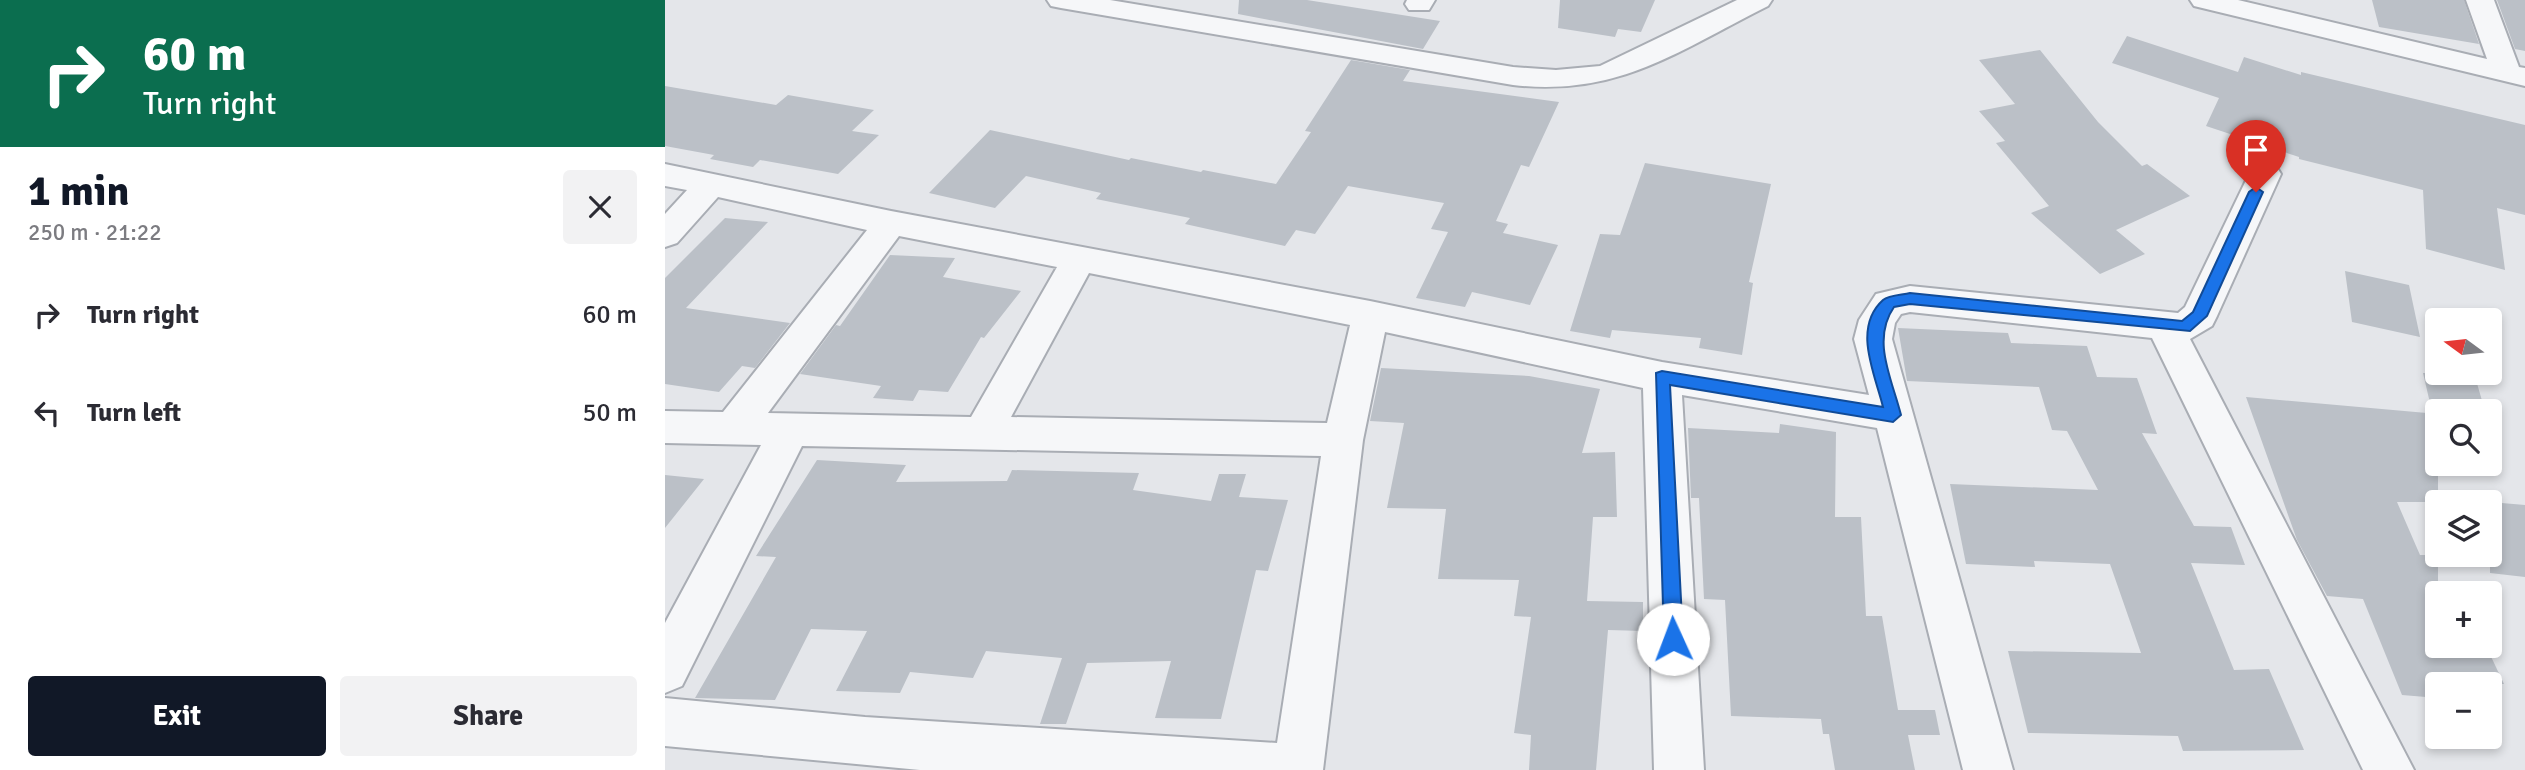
<!DOCTYPE html>
<meta charset="utf-8">
<style>
:root{--surface:#fff;--page:#f2f2f3;--text:#2b2b33;--muted:#7c7c81;--accent:#111827}
body{margin:0;font-family:Signika,sans-serif;background:var(--page);color:var(--text);height:100vh;display:flex;flex-direction:column;font-size:26px;white-space:nowrap}
*{box-sizing:border-box;margin:0}
p{font-size:23px;color:var(--muted)}
.icon{flex:none;width:38px;height:38px;fill:none;stroke:currentColor;stroke-width:2;stroke-linecap:round;stroke-linejoin:round}
.map{position:relative;flex:1;overflow:hidden}
.sheet{display:flex;flex-direction:column;background:var(--surface);width:665px}
.sheet>*{flex:none}
.banner{background:#0b6e4f;color:#fff;overflow:hidden}
.needle{width:46px;rotate:285deg}
.buttons{position:absolute;left:1760px;top:308px;display:grid;gap:14px}
.buttons a{display:grid;place-items:center;width:77px;height:77px;border-radius:7px;background:var(--surface);box-shadow:0 4px 10px #0003;font-size:35px}
.pin{position:absolute;display:grid;place-items:center;width:60px;height:60px;color:#fff;margin:-72px -30px;border-radius:50% 50% 50% 0;rotate:-45deg;box-shadow:0 0 7px #0007}
.pin .icon{rotate:45deg}
.me{position:absolute;width:77px;margin:-38px;rotate:358deg;stroke-linejoin:round;filter:drop-shadow(0 0 5px #0008)}
.turn{display:flex;align-items:center;gap:24px;height:147px;padding:0 28px;font-size:32px}
.turn .icon{width:91px;height:91px;stroke-width:2.5}
.turn b{display:block;font-size:49px;line-height:60px}
.round{display:grid;place-items:center;flex:none;width:74px;height:74px;border-radius:7px;background:var(--page)}
.headline{display:flex;align-items:center;justify-content:space-between;height:119px;padding:0 28px}
h1{font-size:42px;font-weight:800;line-height:52px;color:var(--accent)}
.button{display:flex;gap:14px;margin-top:auto;padding:14px 28px}
.button a{flex:1;height:80px;border-radius:7px;background:var(--accent);color:#fff;font-size:28px;font-weight:800;line-height:80px;text-align:center}
.button a+a{background:var(--page);color:var(--text)}
ul{padding:0;list-style:none}
li{display:flex;align-items:center;gap:21px;height:98px;padding:0 28px}
li div{flex:1}
li b{display:block;font-size:26px}
li em{font-style:normal}
main{display:flex;flex:1;min-height:0}
.map>svg:first-child{display:block}
.building{fill:#bbc0c7}
.lines{fill:none;stroke-linecap:round;stroke-linejoin:round}
.minor-casing{stroke:#a9adb4;stroke-width:4}
.minor{fill:#f6f7f9;fill-rule:evenodd}
.route{fill:#1a73e8;stroke:#114b97;stroke-width:2}
</style>
<main>
<section class="sheet">
<div class="banner">
<div class="turn"><svg class="icon" aria-label="right" viewBox="0 0 24 24"><path d="M7 20v-9h11M14 6l5 5-5 5"/></svg><div><b>60 m</b>Turn right</div></div>
</div>
<div class="headline"><div><h1>1 min</h1><p>250 m · 21:22</p></div><a class="round"><svg class="icon" aria-label="close" viewBox="0 0 24 24"><path d="M6 6l12 12M18 6L6 18"/></svg></a></div>
<ul>
<li><svg class="icon" aria-label="right" viewBox="0 0 24 24"><path d="M7 20v-9h11M14 6l5 5-5 5"/></svg><div><b>Turn right</b></div><em>60 m</em></li>
<li><svg class="icon" aria-label="left" viewBox="0 0 24 24"><path d="M17 20v-9H6M10 6l-5 5 5 5"/></svg><div><b>Turn left</b></div><em>50 m</em></li>
</ul>
<div class="button"><a>Exit</a><a>Share</a></div>
</section>
<div class="map">
<svg width="1860" height="770" viewBox="0 0 1860 770">
<rect width="100%" height="100%" fill="#e4e6ea"/>
<path class="building" d="M 574,0 L 642,0 L 775,21 L 758,49 L 573,14 Z
M 895,0 L 990,0 L 976,32 L 953,29 L 950,37 L 893,28 Z
M 1707,0 L 1799,0 L 1814,44 L 1714,27 Z
M 1832,0 L 1860,0 L 1860,51 L 1850,49 Z
M 1462,36 L 1573,72 L 1579,57 L 1636,75 L 1636,72 L 1860,125 L 1860,215 L 1832,208 L 1840,270 L 1761,249 L 1758,190 L 1634,159 L 1634,157 L 1541,126 L 1554,98 L 1447,63 Z
M 1375,50 L 1433,122 L 1477,166 L 1482,164 L 1525,196 L 1451,230 L 1480,254 L 1435,274 L 1366,213 L 1384,206 L 1331,143 L 1340,141 L 1314,111 L 1350,104 L 1314,60 Z
M 686,60 L 745,70 L 738,81 L 894,102 L 864,167 L 856,165 L 831,221 L 843,224 L 838,233 L 893,245 L 865,305 L 807,292 L 800,307 L 751,298 L 783,232 L 766,229 L 779,203 L 683,186 L 650,234 L 631,230 L 620,246 L 520,224 L 525,218 L 431,199 L 436,193 L 361,176 L 330,208 L 264,193 L 325,130 L 464,160 L 466,158 L 536,172 L 538,170 L 611,184 L 646,132 L 640,131 Z
M 0,86 L 111,105 L 123,95 L 209,110 L 187,131 L 214,135 L 173,174 L 95,160 L 88,167 L 45,159 L 49,155 L 0,146 Z
M 980,163 L 1106,184 L 1084,282 L 1088,283 L 1077,355 L 1034,348 L 1036,338 L 947,330 L 945,338 L 905,331 L 935,234 L 955,235 Z
M 60,218 L 103,222 L 21,308 L 125,323 L 90,368 L 77,366 L 54,392 L 0,384 L 0,278 Z
M 225,255 L 290,258 L 278,277 L 356,291 L 319,338 L 316,337 L 283,392 L 254,390 L 248,401 L 208,398 L 216,386 L 135,374 L 171,325 L 175,326 Z
M 1680,271 L 1744,285 L 1755,337 L 1687,322 Z
M 1233,328 L 1343,333 L 1346,343 L 1422,346 L 1432,377 L 1472,378 L 1492,434 L 1477,433 L 1529,526 L 1566,527 L 1580,565 L 1526,563 L 1569,670 L 1604,669 L 1639,750 L 1518,751 L 1513,736 L 1363,733 L 1343,651 L 1476,653 L 1445,564 L 1369,561 L 1370,567 L 1301,564 L 1285,484 L 1433,490 L 1402,431 L 1387,430 L 1374,387 L 1242,381 Z
M 716,368 L 864,376 L 935,389 L 917,453 L 950,452 L 952,517 L 928,517 L 922,601 L 978,602 L 978,631 L 943,630 L 931,770 L 864,770 L 866,735 L 849,733 L 866,617 L 849,616 L 854,580 L 773,579 L 781,509 L 722,508 L 739,423 L 705,421 Z
M 1758,373 L 1809,373 L 1820,411 L 1765,403 Z
M 1581,397 L 1773,414 L 1773,502 L 1732,502 L 1755,555 L 1773,555 L 1773,646 L 1821,646 L 1839,684 L 1773,684 L 1773,698 L 1737,695 L 1698,599 L 1662,596 L 1632,540 Z
M 1115,424 L 1171,432 L 1170,517 L 1196,517 L 1201,616 L 1217,616 L 1233,710 L 1270,710 L 1275,735 L 1243,735 L 1250,770 L 1170,770 L 1164,734 L 1158,734 L 1156,719 L 1066,716 L 1060,600 L 1039,599 L 1034,498 L 1026,498 L 1023,428 L 1114,433 Z
M 152,460 L 241,465 L 231,482 L 342,481 L 347,470 L 474,473 L 468,490 L 546,501 L 554,474 L 581,474 L 574,497 L 623,500 L 603,571 L 591,570 L 556,719 L 490,718 L 506,661 L 422,663 L 401,724 L 375,724 L 397,658 L 321,651 L 308,678 L 245,672 L 235,693 L 171,691 L 202,631 L 146,629 L 110,700 L 30,698 L 111,557 L 91,556 Z
M 0,475 L 39,479 L 0,528 Z
M 1825,502 L 1860,505 L 1860,577 L 1825,573 Z"/>
<g class="lines">
<g class="minor-casing">
<path id="minor" d="M 382,0 L 445,0 L 848,67 L 891,70 L 935,66 L 1072,0 L 1107,0 L 1103,6 C 1013,51 953,97 848,85 L 396,8 L 386,6 Z
M 742,0 L 770,0 L 764,10 L 744,10 L 740,4 Z
M 1525,0 L 1573,0 L 1822,59 L 1801,0 L 1829,0 L 1854,67 L 1860,68 L 1860,86 L 1529,6 Z
M 1600,163 L 1611,166 L 1616,174 L 1552,316 L 1547,326 L 1525,339 L 1749,770 L 1698,770 L 1487,338 L 1245,312 L 1236,314 L 1230,323 L 1227,339 L 1348,770 L 1298,770 L 1212,428 L 1017,395 L 1039,770 L 989,770 L 978,388 L 720,332 L 698,440 L 658,770 L 255,770 L 0,746 L 0,698 L 200,717 L 612,743 L 656,456 L 137,446 L 17,686 L 0,693 L 0,623 L 96,445 L 0,443 L 0,411 L 58,412 L 202,230 L 53,197 L 12,243 L 0,247 L 0,214 L 22,190 L 0,186 L 0,164 L 226,211 L 705,301 L 997,362 L 1204,395 L 1189,339 L 1194,320 L 1211,294 L 1245,286 L 1513,313 L 1520,307 L 1584,174 L 1589,166 ZM 234,236 L 392,267 L 306,417 L 103,413 ZM 424,273 L 685,325 L 662,423 L 346,417 Z"/>
</g>
<use href="#minor" class="minor"/>
</g>
<path class="route" d="M 1591,187 L 1598,192 L 1542,316 L 1525,331 L 1245,304 L 1229,307 C 1206,340 1227,379 1236,415 L 1228,422 L 1005,385 L 1018,639 L 1015,645 L 1008,648 L 1001,645 L 999,639 L 991,373 L 997,371 L 1218,407 C 1210,374 1187,328 1218,300 C 1224,295 1237,295 1245,293 L 1517,321 L 1528,312 L 1584,192 Z"/>
</svg>
<div class="buttons">
<a><svg class="needle" viewBox="-14 -14 28 28"><path d="M0-13l5 13h-10z" fill="#e53935"/><path d="M0 13l5-13h-10z" fill="#7c7c81"/></svg></a>
<a><svg class="icon" aria-label="search" viewBox="0 0 24 24"><circle cx="10" cy="10" r="6"/><path d="M15 15l6 6"/></svg></a>
<a><svg class="icon" aria-label="layers" viewBox="0 0 24 24"><path d="M12 4l9 5-9 5-9-5zM3 14l9 5 9-5"/></svg></a>
<a>+</a>
<a>−</a>
</div>
<div class="pin" style="left:1591px;top:192px;background:#d93025"><svg class="icon" aria-label="arrive" viewBox="0 0 24 24"><path d="M6 21V4h12l-3 4 3 4H6"/></svg></div>
<svg class="me" style="left:1008px;top:639px" viewBox="-20 -20 40 40"><circle r="19" fill="#fff"/><path d="M0-13L10 11 0 6-10 11z" fill="#1a73e8"/></svg>
</div>
</main>
